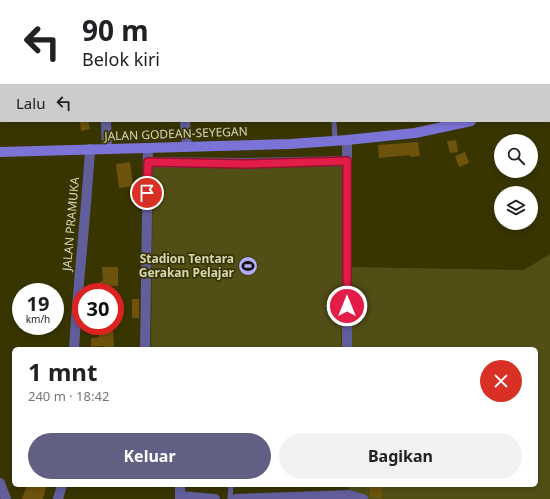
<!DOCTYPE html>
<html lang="id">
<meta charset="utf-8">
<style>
:root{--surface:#fff;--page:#f2f2f2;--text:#202124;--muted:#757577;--accent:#616084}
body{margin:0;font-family:"Noto Sans",sans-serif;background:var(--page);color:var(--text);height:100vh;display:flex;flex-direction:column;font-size:15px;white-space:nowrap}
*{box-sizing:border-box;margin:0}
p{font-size:13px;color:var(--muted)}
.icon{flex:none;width:22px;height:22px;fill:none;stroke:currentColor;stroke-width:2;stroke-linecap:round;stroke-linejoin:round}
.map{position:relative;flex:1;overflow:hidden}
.details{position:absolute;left:12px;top:347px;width:526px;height:140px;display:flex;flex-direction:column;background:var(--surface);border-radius:6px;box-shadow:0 2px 6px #0003}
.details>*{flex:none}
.hud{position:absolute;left:0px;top:0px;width:550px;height:122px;box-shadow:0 2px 6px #0003;background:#fff;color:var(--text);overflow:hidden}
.controls{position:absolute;left:494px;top:134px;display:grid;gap:8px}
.controls a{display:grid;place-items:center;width:44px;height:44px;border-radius:50%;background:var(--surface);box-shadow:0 2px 6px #0003;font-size:20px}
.speed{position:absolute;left:12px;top:283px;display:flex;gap:8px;font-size:20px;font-weight:700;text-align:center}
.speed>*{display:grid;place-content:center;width:52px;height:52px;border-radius:50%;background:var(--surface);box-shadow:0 2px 6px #0003;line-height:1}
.speed small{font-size:10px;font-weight:400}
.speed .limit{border:6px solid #d22;background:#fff;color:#111}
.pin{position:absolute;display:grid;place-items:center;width:34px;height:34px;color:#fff;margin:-17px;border:2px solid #fff;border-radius:50%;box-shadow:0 1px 4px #0007}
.me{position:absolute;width:44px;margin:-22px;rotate:0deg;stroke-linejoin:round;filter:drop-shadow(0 0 3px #0008)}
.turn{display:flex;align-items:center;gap:14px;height:84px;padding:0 16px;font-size:18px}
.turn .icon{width:52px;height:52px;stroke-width:2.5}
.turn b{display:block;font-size:28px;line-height:34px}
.then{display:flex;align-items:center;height:38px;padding:0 16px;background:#0003;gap:8px;font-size:15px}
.round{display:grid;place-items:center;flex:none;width:42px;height:42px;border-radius:21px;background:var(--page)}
.summary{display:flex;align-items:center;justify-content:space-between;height:68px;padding:0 16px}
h1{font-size:24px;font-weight:700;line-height:30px}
.cta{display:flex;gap:8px;margin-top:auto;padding:8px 16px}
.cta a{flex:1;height:46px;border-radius:24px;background:var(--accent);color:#fff;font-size:16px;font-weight:700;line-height:46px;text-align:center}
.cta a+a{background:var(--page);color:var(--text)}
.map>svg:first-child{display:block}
.green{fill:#514e16}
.building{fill:#6e530d}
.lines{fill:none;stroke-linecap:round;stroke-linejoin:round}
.service{stroke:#625e9c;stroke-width:5}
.minor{stroke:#625e9c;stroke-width:10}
.secondary{stroke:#7c73d7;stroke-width:10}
.route-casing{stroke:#92132f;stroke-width:10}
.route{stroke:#e11d48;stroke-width:7}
.labels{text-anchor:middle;stroke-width:3.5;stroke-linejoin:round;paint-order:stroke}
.street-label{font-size:12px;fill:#d6d5b4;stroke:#393500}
.poi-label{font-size:12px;font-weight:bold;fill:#d6d5b4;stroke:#393500;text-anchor:end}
</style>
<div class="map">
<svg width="550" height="499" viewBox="0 0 550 499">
<rect width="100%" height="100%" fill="#393500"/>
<path class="green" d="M 347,161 L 341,349 L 151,349 L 153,162 Z
M 550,254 L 550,499 L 362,499 L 349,495 L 349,485 L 536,485 L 536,349 L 348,349 L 347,267 L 524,270 Z"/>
<path class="building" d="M 80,121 L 88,121 L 90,129 L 81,131 Z
M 456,140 L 458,152 L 450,153 L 447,141 Z
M 418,142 L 420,156 L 410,157 L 410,155 L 379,158 L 378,145 Z
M 465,152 L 469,163 L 459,167 L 455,156 Z
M 130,162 L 133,186 L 119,188 L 116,164 Z
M 102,267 L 118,267 L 118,286 L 110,286 L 110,292 L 100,292 L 100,281 L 103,281 Z
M 132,299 L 139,299 L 139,318 L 132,318 Z
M 113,326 L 114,349 L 104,349 L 104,346 L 91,347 L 91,338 L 99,337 L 98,327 Z
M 27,485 L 47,485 L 43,499 L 22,499 Z
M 371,485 L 383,485 L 381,499 L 369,496 Z"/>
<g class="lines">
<path class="service" d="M 326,0 L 327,1
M 334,121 L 335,141
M 230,499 L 231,485"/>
<path class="minor" d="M 175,0 L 175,1
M 106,121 L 107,149
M 185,121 L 187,147
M 347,140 L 347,349
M 148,162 L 246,163 L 347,161
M 145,348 L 148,148
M 74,349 C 78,282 86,216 90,149
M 0,483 L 6,499
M 180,496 L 180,485
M 58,499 L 62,485
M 180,499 L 180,496 L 215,499
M 236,499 L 349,495 L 363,499"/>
<path class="secondary" d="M 549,103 L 550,103
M 0,152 L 290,144 L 347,140 L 415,133 L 471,121"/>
</g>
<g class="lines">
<g class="route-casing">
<path id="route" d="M 147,193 L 148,162 L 246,164 L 347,161 L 347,306"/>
</g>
<use href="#route" class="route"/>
</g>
<defs>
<g id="stadium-disc" transform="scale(1)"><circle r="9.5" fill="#b0aefa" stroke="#393500"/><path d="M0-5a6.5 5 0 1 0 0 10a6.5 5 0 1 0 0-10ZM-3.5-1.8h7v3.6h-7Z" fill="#111"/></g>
</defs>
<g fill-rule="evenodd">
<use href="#stadium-disc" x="248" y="266"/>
</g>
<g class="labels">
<g class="street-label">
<text transform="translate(176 134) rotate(-2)" y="4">JALAN GODEAN-SEYEGAN</text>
<text transform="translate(71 224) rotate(-85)" y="4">JALAN PRAMUKA</text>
</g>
<g class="poi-label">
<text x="234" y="263">Stadion Tentara<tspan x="234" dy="14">Gerakan Pelajar</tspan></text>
</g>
</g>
</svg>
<div class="controls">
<a><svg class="icon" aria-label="search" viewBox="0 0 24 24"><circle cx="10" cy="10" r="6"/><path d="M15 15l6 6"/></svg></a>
<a><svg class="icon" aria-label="layers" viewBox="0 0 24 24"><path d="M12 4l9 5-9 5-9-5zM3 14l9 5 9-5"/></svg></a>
</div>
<div class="speed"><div>19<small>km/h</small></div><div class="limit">30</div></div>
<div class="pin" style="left:147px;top:193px;background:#d93025"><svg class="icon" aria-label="arrive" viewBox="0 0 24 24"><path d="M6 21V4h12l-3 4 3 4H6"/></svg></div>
<svg class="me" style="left:347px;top:306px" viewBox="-20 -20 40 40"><circle r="17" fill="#e11d48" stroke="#fff" stroke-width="3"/><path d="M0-11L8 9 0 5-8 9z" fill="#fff"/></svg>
<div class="hud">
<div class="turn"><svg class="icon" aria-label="left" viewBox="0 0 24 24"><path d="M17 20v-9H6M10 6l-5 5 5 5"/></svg><div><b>90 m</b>Belok kiri</div></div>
<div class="then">Lalu<svg class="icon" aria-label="left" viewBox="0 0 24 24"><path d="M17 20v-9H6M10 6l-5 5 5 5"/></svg></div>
</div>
<section class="details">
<div class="summary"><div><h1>1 mnt</h1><p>240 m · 18:42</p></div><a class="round" style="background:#d93025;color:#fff"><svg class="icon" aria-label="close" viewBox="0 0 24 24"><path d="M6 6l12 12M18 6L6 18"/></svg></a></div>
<div class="cta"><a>Keluar</a><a>Bagikan</a></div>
</section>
</div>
